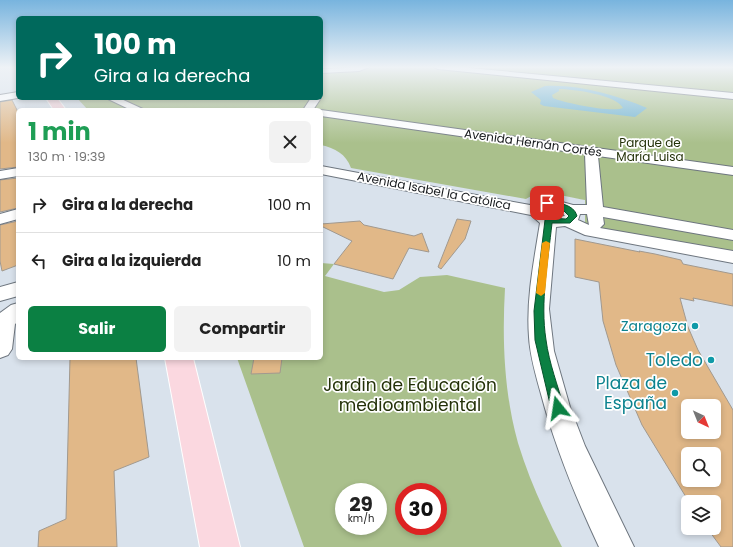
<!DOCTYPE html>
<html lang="es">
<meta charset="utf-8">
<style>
:root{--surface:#fff;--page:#f2f2f2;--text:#222;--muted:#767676;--line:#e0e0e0;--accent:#0b8043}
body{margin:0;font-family:Poppins,sans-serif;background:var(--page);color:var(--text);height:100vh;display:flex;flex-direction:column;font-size:15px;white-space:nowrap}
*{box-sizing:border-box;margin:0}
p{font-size:13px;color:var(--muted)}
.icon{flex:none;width:22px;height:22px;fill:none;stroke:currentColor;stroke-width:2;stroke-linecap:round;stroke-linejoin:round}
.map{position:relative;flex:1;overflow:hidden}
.details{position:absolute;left:16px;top:108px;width:307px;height:252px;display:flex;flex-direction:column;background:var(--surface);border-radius:6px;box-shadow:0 2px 6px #0003}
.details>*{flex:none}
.hud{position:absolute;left:16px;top:16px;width:307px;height:84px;border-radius:6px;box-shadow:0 2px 6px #0003;background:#00695c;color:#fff;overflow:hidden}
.needle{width:26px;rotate:137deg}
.buttons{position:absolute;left:681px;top:399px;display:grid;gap:8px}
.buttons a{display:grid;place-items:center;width:40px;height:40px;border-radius:6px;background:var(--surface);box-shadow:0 2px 6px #0003;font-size:20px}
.speed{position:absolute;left:335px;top:483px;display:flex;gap:8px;font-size:20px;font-weight:700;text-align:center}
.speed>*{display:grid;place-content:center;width:52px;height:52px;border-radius:50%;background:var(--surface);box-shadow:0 2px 6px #0003;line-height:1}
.speed small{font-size:10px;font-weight:400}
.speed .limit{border:6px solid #d22;background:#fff;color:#111}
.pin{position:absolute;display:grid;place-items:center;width:34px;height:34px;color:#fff;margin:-17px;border-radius:8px;box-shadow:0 2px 6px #0006}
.me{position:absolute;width:44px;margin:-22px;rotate:345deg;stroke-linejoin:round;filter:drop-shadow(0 0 3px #0008)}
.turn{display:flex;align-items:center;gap:14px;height:84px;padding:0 12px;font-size:18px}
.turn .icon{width:52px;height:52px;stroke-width:2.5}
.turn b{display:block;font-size:28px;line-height:34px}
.round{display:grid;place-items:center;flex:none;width:42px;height:42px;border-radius:6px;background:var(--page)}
.headline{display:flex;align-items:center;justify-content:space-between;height:68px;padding:0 12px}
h1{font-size:24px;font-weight:700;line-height:30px;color:#1e9e55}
.action{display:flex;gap:8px;margin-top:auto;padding:8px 12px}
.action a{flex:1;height:46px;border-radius:6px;background:var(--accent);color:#fff;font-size:16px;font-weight:700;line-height:46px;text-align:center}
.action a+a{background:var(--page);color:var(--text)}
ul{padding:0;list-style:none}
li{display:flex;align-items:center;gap:12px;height:56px;padding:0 12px;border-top:1px solid var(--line)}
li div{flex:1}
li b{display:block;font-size:15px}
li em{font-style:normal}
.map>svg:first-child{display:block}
.green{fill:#aac08c;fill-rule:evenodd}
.water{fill:#71b4d0;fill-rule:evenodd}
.building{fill:#e1b888;stroke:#a1998f;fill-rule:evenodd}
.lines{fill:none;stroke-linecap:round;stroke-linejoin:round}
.minor-casing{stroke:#6e767f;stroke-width:2}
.major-casing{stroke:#fff;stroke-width:2}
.minor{fill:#fff;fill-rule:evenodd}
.major{fill:#fbd8e0;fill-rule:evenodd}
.route{fill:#0b8043;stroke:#07532c}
.slow{fill:#f59e0b}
.culture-dot{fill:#0f9aa8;stroke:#fff;stroke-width:1.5}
.labels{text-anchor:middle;stroke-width:3.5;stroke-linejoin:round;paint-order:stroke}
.far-street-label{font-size:12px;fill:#16191c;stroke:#fff}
.far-park-label{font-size:12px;fill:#233108;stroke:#fff}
.culture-label{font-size:14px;fill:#0d838f;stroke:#fff;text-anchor:end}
.near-culture-label{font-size:17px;fill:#0d838f;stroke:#fff;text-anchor:end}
.near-park-label{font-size:17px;fill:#233108;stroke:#fff}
</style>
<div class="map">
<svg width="733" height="547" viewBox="0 0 733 547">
<rect width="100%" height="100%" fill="#d9e2ec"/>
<path class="green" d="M 321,67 L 733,67 L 733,263 L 585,234 L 585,200 C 567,197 542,188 526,199 L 351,168 C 346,154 335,148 321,145 L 321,110 L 88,110 L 77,98 L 321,98 Z
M 321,263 L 334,264 L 325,276 L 384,292 L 399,290 L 420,277 L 447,275 L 505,288 C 502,340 504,393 518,443 C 529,479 545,514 562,547 L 304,547 L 237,358 L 321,358 ZM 344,492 L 378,492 L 378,526 L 344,526 ZM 404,492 L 438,492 L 438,526 L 404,526 Z"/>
<path class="water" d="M 545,86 C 579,84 616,95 647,108 L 635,117 L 544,106 L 540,104 L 541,100 L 531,92 ZM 559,89 C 573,89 617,95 623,108 C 613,113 564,103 553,98 L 552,95 L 559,91 Z"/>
<path class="building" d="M 12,100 L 18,112 L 18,167 L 0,169 L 0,102 Z
M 18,178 L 18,208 L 0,212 L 0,180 Z
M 457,219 L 471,221 L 465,239 L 441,269 L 438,267 Z
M 18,221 L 18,265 L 2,271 L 0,261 L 0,225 Z
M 360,221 L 364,225 L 414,236 L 422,233 L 429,252 L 409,248 L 393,279 L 334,264 L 352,241 L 321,226 L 321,224 Z
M 575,239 L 640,252 L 639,251 L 655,254 L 681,260 L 683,264 L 733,274 L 733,306 L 693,298 L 694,301 L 680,298 L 688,327 L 698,350 L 733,410 L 733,547 L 721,547 L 707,528 L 714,528 L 714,502 L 689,502 L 642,425 L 616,365 L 603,321 L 599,282 L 575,277 ZM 688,406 L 714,406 L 714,432 L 688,432 ZM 688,454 L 714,454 L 714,480 L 688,480 Z
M 70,358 L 136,358 L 149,457 L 114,471 L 117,547 L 38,547 L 39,531 L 66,519 Z
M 254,358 L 282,358 L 280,373 L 251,374 Z"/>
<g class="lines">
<g class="minor-casing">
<path id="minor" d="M 369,67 L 359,71 L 321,73 L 321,69 Z
M 434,67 L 459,67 L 733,93 L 733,99 L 438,69 Z
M 18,92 L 18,98 L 0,101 L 0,95 Z
M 106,98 L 119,98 L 145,110 L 131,110 Z
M 311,98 L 321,98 L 313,110 L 303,110 Z
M 321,110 L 733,167 L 733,175 L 598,156 L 603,207 L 733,230 L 733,240 L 603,217 L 604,224 L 600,228 L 733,251 L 733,263 L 585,235 L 565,226 L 556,227 L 549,309 L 554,351 L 570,407 L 585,446 L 634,547 L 599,547 C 576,498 555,447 541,394 C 536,376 530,356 529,337 C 526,299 534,261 540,223 L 531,215 L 321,174 L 321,166 L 530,205 L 533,202 L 551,199 L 573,205 L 587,205 L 585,154 L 321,116 ZM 545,208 L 560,210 L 565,216 L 555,217 L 545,211 ZM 580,214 L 587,214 L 589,225 L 578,220 Z
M 18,168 L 18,176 L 0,179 L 0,171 Z
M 18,209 L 18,219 L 0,224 L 0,214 Z
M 18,282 L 18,296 L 0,301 L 0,287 Z
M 18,303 L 18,322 L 15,324 L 12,349 L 8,355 L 0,358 L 0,313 L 11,305 Z"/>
</g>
<g class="major-casing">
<path id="major" d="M 11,67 L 18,67 L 18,71 Z
M 46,98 L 57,98 L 66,110 L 54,110 Z
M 165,358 L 193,358 L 240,547 L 200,547 Z"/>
</g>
<use href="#minor" class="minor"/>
<use href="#major" class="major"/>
</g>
<linearGradient id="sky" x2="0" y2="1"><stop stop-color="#78b4de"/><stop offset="0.47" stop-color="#eef2f6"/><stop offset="1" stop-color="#eef2f6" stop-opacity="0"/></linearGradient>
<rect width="733" height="143" fill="url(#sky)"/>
<path class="route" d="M 547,201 C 558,203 574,204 577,216 L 570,223 L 552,223 C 548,261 540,302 546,340 C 549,363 558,386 564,408 L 562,412 L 558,414 L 553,412 L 551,408 L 535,340 L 534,311 L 545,220 L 549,218 L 566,219 L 569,216 L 562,209 L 545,205 L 545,202 Z"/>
<path class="slow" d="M 546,241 L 550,243 L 545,293 L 541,296 L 536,293 L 542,243 Z"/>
<g class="culture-dot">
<circle cx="695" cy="326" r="4"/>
<circle cx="711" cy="360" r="4"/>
<circle cx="675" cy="393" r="4"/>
</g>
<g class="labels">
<g class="far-street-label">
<text transform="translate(533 143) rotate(8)" y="4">Avenida Hernán Cortés</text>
<text transform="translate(434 191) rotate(11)" y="4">Avenida Isabel la Católica</text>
</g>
<g class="far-park-label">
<text x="650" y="147">Parque de<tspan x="650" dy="14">María Luisa</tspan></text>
</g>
<g class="culture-label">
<text x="687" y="331">Zaragoza</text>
</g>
<g class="near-culture-label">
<text x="703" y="366">Toledo</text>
<text x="667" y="389">Plaza de<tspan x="667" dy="20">España</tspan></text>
</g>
<g class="near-park-label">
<text x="410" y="391">Jardin de Educación<tspan x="410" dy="20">medioambiental</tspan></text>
</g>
</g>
</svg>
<div class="buttons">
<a><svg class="needle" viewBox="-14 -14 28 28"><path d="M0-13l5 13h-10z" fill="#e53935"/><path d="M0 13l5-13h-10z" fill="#767676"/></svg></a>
<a><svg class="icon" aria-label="search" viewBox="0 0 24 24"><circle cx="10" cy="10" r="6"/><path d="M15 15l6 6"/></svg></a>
<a><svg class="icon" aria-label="layers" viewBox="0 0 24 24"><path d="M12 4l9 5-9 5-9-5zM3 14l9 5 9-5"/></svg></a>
</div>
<div class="speed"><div>29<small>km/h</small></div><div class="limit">30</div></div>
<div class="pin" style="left:547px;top:203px;background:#d93025"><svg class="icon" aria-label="arrive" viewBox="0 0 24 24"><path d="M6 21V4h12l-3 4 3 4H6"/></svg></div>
<svg class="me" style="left:558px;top:408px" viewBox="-20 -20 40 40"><path d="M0-17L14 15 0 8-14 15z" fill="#0b8043" stroke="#fff" stroke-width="4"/></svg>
<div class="hud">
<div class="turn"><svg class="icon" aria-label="right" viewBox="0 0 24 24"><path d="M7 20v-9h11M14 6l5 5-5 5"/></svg><div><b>100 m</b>Gira a la derecha</div></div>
</div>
<section class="details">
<div class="headline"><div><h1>1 min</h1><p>130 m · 19:39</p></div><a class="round"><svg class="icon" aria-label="close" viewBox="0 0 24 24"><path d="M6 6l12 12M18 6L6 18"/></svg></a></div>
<ul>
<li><svg class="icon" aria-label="right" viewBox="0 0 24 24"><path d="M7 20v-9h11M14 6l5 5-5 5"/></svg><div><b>Gira a la derecha</b></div><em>100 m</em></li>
<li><svg class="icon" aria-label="left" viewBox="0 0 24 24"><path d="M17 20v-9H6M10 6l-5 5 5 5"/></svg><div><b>Gira a la izquierda</b></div><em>10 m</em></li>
</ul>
<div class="action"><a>Salir</a><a>Compartir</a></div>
</section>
</div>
